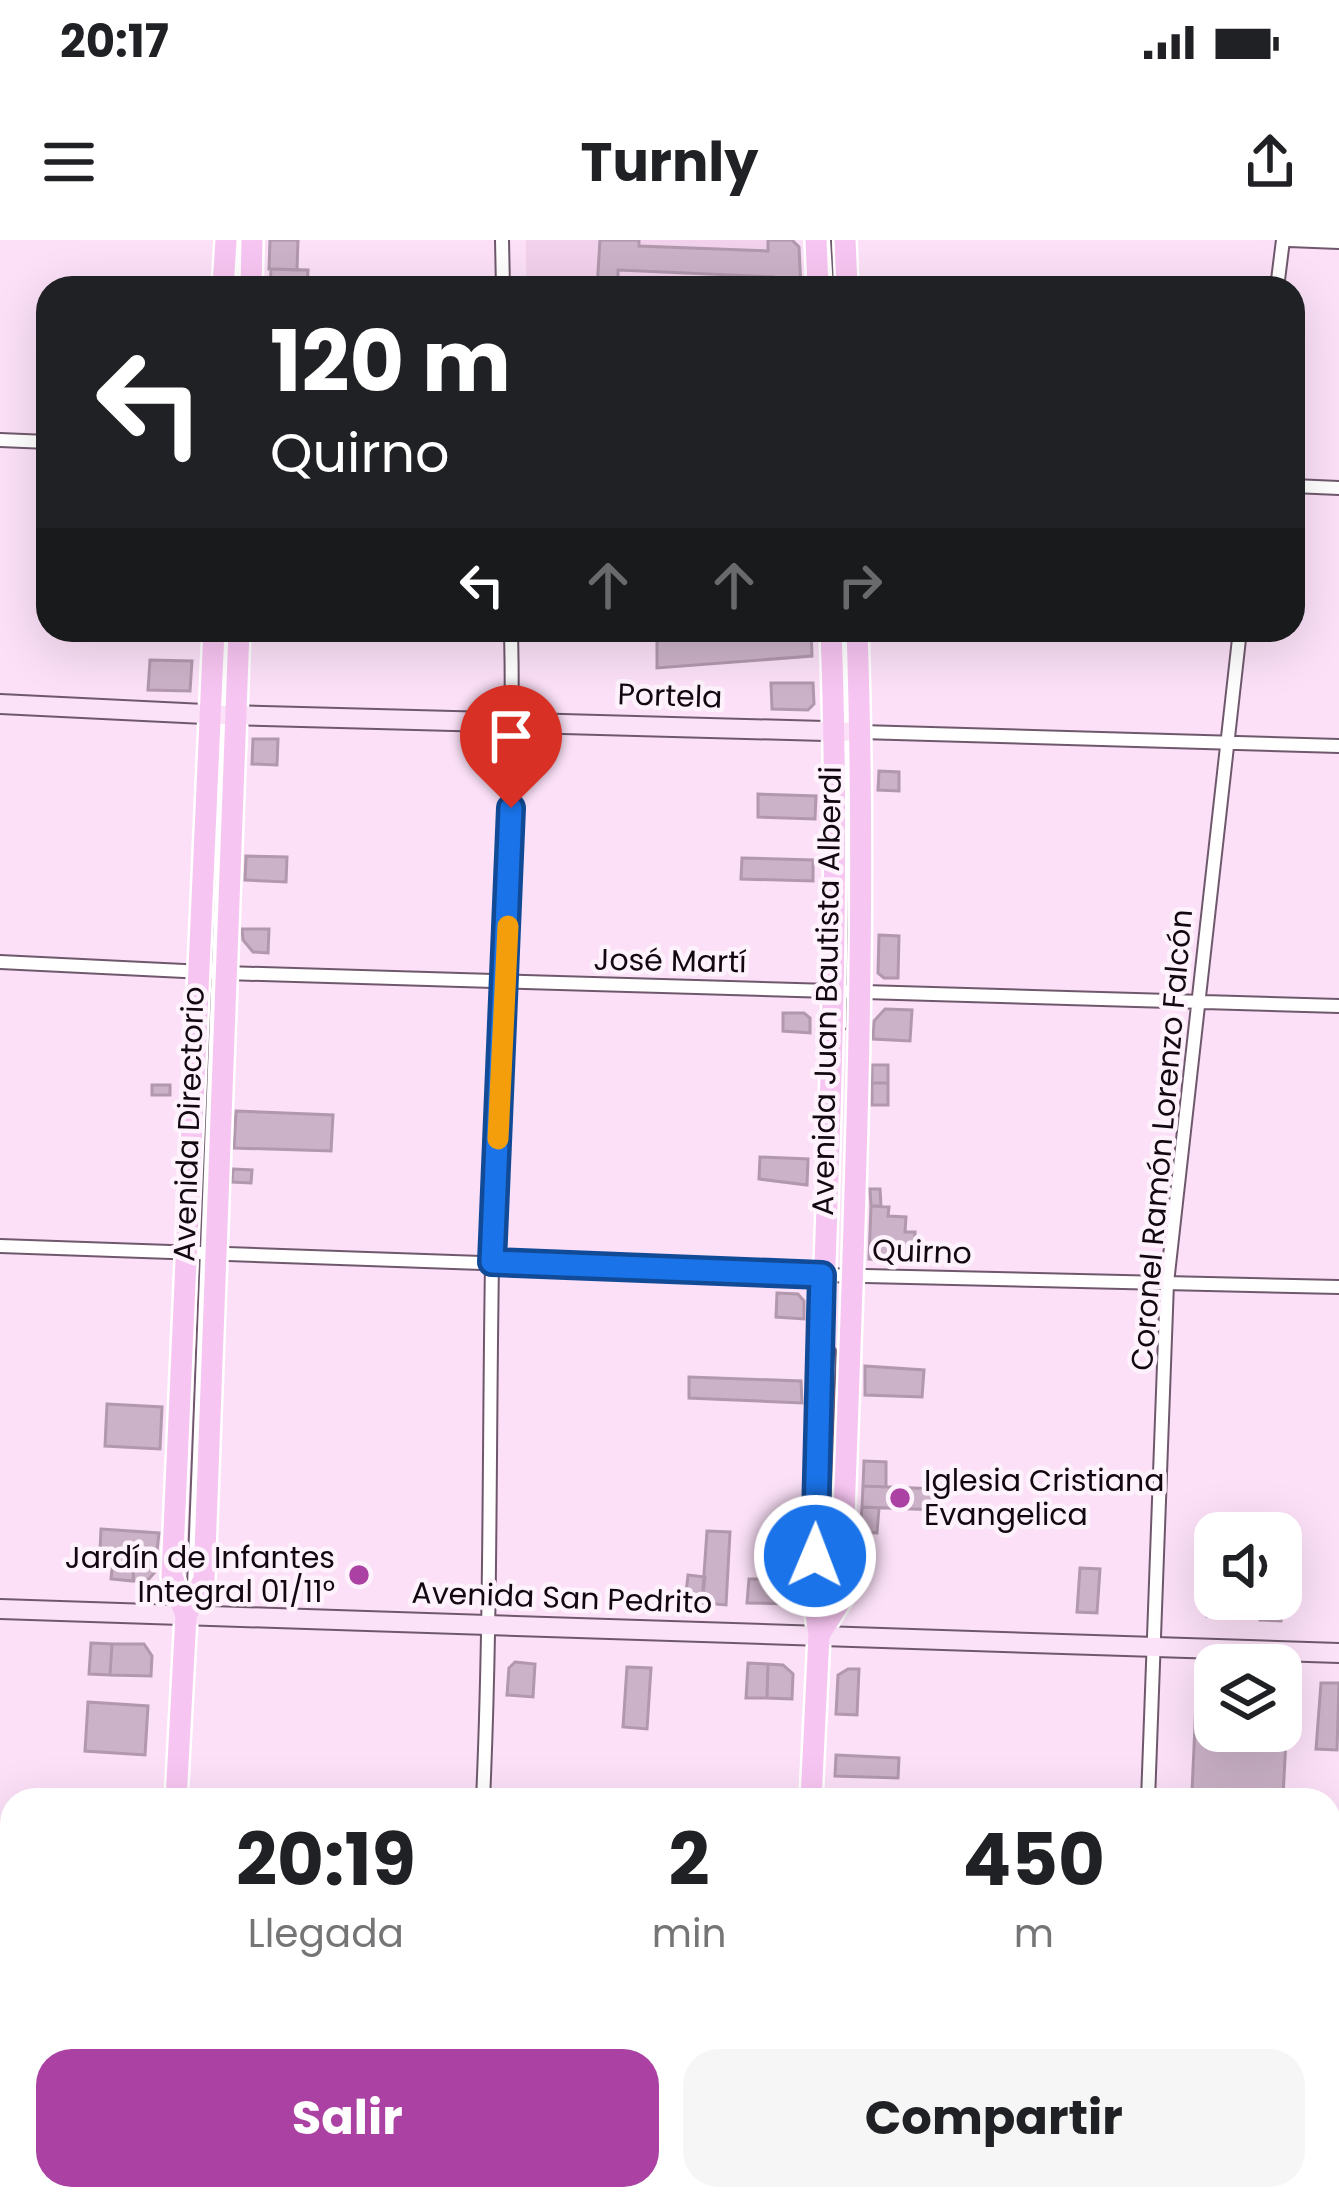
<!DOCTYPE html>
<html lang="es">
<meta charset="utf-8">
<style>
:root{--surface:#fff;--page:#f6f6f6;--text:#202124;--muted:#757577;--accent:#ab41a2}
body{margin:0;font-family:Poppins,sans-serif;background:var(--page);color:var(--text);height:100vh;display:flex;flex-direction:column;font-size:45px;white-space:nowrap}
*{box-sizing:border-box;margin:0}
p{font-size:39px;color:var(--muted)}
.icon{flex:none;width:66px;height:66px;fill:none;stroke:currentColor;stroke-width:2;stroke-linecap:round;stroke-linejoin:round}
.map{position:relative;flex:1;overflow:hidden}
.drawer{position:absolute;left:0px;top:1548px;width:1341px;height:423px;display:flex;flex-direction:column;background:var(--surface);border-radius:36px 36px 0 0;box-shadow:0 12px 48px #0002}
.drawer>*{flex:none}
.guide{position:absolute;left:36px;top:36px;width:1269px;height:366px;border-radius:36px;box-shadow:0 12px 48px #0002;background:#202124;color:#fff;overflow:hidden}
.fabs{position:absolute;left:1194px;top:1272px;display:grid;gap:24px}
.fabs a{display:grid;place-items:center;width:108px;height:108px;border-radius:24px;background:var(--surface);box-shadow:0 12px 48px #0002;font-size:60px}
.pin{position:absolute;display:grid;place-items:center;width:102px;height:102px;color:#fff;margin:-123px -51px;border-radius:50% 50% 50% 0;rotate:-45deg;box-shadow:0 0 12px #0007}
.pin .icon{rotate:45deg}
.me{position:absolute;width:132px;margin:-66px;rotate:1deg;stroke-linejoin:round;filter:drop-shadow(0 0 9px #0008)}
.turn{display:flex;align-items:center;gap:42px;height:252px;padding:0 36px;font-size:54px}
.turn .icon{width:156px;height:156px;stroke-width:2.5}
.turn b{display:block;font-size:84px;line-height:102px}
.lanes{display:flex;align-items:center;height:114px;padding:0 36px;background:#0003;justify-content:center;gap:60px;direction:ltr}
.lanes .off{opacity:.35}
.eta{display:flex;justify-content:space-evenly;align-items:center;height:204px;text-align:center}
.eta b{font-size:72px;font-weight:700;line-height:84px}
.action{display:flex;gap:24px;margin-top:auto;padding:24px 36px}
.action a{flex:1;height:138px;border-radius:36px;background:var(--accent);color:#fff;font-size:48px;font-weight:700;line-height:138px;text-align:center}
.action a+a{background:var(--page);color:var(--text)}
.status{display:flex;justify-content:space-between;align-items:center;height:84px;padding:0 60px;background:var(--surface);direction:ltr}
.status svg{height:33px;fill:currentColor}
header{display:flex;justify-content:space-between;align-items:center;height:156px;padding:0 36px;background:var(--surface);font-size:54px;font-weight:700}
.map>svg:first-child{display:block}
.built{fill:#f2d1ec}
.building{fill:#ccb2c8;stroke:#b198ad;stroke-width:3}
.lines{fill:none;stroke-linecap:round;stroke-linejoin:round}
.lane-casing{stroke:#6f586c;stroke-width:10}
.street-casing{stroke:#6f586c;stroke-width:16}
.secondary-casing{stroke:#6f586c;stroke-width:22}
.primary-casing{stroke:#fff;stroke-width:26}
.lane{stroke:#fff;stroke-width:6}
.street{stroke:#fff;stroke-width:12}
.secondary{stroke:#fbe2f8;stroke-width:18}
.primary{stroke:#f7c5f1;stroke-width:21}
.route-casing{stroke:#114b97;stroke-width:30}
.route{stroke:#1a73e8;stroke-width:21}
.slow{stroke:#f59e0b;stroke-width:21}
.poi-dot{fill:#ab41a2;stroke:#fef3fc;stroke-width:4.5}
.labels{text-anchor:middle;stroke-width:9;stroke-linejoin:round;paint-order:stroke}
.street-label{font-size:30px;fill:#110810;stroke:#fef3fc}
.poi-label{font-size:30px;fill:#110810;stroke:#fef3fc;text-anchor:start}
</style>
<div class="status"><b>20:17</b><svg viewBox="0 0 49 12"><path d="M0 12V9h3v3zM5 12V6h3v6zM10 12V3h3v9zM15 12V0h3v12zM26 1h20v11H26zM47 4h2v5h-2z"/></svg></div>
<header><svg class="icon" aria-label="menu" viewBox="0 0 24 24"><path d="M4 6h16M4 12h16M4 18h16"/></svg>Turnly<svg class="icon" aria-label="share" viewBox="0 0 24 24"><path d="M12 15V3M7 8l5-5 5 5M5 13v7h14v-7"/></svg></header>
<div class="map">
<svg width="1339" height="1970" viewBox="0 0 1339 1970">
<rect width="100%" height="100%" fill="#fbe0f7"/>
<path class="built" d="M 526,0 L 792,0 L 799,7 L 801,48 L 526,48 Z"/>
<path class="building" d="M 270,0 L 298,0 L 297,30 L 269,29 Z
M 600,0 L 639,0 L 639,6 L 768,11 L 768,0 L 792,0 L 799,7 L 801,48 L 773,48 L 773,37 L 618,30 L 618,40 L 650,41 L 650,48 L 597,48 Z
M 271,29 L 308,30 L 307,48 L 270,48 Z
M 149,390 L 193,390 L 193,399 L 149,398 Z
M 657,390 L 811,390 L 812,416 L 657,428 Z
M 150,420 L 192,421 L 190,451 L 148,450 Z
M 771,443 L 813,443 L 814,464 L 808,470 L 772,469 Z
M 253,499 L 278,499 L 277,525 L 252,524 Z
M 879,531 L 899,532 L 899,551 L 878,550 Z
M 758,554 L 816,556 L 815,579 L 758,577 Z
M 246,616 L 287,617 L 286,642 L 245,640 Z
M 742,618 L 813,620 L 813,641 L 741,639 Z
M 242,689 L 269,689 L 268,713 L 253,712 L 243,700 Z
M 879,695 L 899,696 L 898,738 L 884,738 L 878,733 Z
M 885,769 L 912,770 L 910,801 L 873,799 L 874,781 Z
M 783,773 L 804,773 L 810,778 L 810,793 L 783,791 Z
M 872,825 L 888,825 L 888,843 L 872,843 Z
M 872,843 L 888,843 L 888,865 L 872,865 Z
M 152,845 L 170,845 L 170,855 L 152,855 Z
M 236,871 L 333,875 L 331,911 L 234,908 Z
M 760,917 L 808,919 L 807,945 L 759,939 Z
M 233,929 L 252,930 L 251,943 L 232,942 Z
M 870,949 L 880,949 L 881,966 L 871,966 Z
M 871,966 L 889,967 L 888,976 L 906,977 L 905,992 L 915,992 L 914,1021 L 869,1019 Z
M 777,1053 L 798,1054 L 804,1061 L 804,1079 L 776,1077 Z
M 865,1126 L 924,1130 L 922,1157 L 865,1155 Z
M 689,1137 L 801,1141 L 802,1163 L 689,1158 Z
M 107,1164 L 162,1167 L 160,1209 L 105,1206 Z
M 864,1221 L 886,1222 L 886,1247 L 863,1246 Z
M 863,1246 L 938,1249 L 937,1270 L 862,1267 Z
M 862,1267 L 879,1268 L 877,1293 L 860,1292 Z
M 101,1289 L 159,1293 L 157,1311 L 100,1310 Z
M 707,1291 L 730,1292 L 726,1365 L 702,1363 Z
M 114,1309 L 135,1310 L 133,1341 L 111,1339 Z
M 135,1310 L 157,1311 L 155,1332 L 148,1340 L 133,1341 Z
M 1211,1324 L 1215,1325 L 1215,1359 L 1224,1359 L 1223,1377 L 1207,1376 Z
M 1080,1328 L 1100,1329 L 1097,1373 L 1077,1372 Z
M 1281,1328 L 1281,1381 L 1260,1380 L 1261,1359 L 1281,1359 Z
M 688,1335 L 705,1337 L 702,1363 L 685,1362 Z
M 749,1339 L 797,1339 L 795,1364 L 747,1363 Z
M 91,1403 L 112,1404 L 110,1435 L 89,1434 Z
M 112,1404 L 144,1404 L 152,1416 L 151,1436 L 110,1435 Z
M 515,1422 L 535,1424 L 533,1457 L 507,1455 L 509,1428 Z
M 748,1423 L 768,1424 L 767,1458 L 746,1458 Z
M 768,1424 L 783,1425 L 793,1434 L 792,1459 L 767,1458 Z
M 627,1427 L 651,1428 L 647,1489 L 623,1487 Z
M 848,1429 L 859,1429 L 857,1475 L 836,1474 L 838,1435 Z
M 1197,1440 L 1215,1441 L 1215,1491 L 1281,1491 L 1281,1443 L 1289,1444 L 1283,1556 L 1192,1552 Z
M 1321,1443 L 1339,1443 L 1337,1510 L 1316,1509 Z
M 88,1462 L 148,1466 L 145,1515 L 85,1511 Z
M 836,1515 L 899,1518 L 898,1538 L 835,1536 Z
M 193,1959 L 253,1959 L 253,1970 L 193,1970 Z
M 743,1959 L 780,1959 L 780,1965 L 742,1963 Z
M 734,1963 L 780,1965 L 779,1970 L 734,1970 Z"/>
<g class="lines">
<g class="lane-casing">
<path id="lane" d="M 827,0 L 830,48
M 237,48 L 239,0
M 843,786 L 847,492 L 844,390
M 191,1346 L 228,390
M 824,1368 L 832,1111"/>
</g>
<g class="street-casing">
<path id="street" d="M 502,0 L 503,48
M 1289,0 L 1339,2
M 1277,48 L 1283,0
M 0,200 L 48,202
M 1293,246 L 1339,248
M 861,492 L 1339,506
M 0,722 L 225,733 L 1339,766
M 0,1006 L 822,1035 L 1339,1047
M 483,1560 C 491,1381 489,1203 492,1025 C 496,813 516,602 511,390
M 1148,1560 L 1167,1043 L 1240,390
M 0,1672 L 12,1672
M 1329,1721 L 1339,1722
M 473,1970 L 473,1959
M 1140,1970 L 1140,1959"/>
</g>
<g class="secondary-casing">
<path id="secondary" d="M 0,464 L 225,475 L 861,492
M 0,1369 L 1339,1413"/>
</g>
<g class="primary-casing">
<path id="primary" d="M 816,0 L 818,48
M 845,0 L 847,48
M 223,48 L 226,0
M 251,48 L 252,0
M 186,1376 L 172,1336 L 214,390
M 819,1395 L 841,1360 C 852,1037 868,713 857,390
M 176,1560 L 186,1376 L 204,1339 L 239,390
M 811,1560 L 819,1395 L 814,1359 C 822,1036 843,713 831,390
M 160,1970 L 161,1959
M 801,1970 L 801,1959"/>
</g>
<use href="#lane" class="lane"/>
<use href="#street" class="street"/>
<use href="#secondary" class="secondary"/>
<use href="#primary" class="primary"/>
</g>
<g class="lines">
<g class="route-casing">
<path id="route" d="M 511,568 L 492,1022 L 822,1035 L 815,1316"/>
</g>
<use href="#route" class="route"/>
<path class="slow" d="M 498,899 L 508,686"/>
</g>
<g class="poi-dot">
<circle cx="900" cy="1258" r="12"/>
<circle cx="359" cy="1335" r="12"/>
</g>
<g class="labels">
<g class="street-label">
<text transform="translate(670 456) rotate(2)" y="10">Portela</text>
<text transform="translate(670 721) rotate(1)" y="10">José Martí</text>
<text transform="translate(827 751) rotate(-89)" y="10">Avenida Juan Bautista Alberdi</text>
<text transform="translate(189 884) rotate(-88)" y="10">Avenida Directorio</text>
<text transform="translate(1162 900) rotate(-85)" y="10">Coronel Ramón Lorenzo Falcón</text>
<text transform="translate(922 1012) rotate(2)" y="10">Quirno</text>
<text transform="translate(562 1358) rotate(2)" y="10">Avenida San Pedrito</text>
</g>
<g class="poi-label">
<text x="924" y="1251">Iglesia Cristiana<tspan x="924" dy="34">Evangelica</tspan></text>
<text x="335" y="1328" text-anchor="end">Jardín de Infantes<tspan x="335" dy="34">Integral 01/11°</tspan></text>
</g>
</g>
</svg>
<div class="fabs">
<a><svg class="icon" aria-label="sound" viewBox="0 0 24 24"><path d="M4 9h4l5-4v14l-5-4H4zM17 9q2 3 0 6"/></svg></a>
<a><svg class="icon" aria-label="layers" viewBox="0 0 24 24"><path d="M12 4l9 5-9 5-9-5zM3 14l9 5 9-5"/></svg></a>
</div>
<div class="pin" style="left:511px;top:568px;background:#d93025"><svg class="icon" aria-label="arrive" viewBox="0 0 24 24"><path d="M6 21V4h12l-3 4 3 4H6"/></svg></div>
<svg class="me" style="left:815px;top:1316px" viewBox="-20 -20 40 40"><circle r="17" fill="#1a73e8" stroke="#fff" stroke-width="3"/><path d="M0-11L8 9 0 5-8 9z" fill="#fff"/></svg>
<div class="guide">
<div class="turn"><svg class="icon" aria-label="left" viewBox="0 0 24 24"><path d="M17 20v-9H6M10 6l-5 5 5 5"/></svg><div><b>120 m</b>Quirno</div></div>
<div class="lanes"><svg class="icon" aria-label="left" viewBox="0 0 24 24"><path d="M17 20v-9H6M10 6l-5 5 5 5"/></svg><svg class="icon off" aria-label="ahead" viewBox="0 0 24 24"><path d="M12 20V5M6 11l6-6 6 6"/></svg><svg class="icon off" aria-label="ahead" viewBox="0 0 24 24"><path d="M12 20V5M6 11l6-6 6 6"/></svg><svg class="icon off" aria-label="right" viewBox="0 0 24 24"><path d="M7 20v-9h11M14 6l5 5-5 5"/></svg></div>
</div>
<section class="drawer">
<div class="eta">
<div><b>20:19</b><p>Llegada</p></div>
<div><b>2</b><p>min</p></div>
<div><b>450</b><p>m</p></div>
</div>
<div class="action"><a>Salir</a><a>Compartir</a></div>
</section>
</div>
